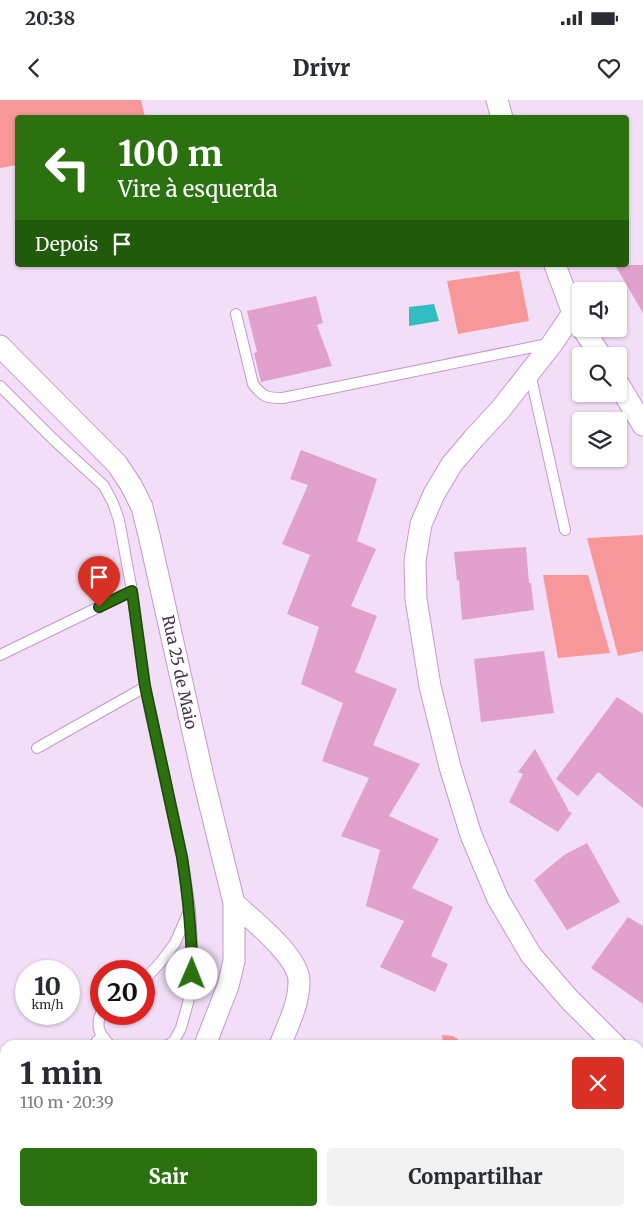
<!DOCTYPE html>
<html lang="pt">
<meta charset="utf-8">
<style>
:root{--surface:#fff;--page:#f2f2f3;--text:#2b2b33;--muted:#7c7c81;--accent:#2b7110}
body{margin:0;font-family:Merriweather,serif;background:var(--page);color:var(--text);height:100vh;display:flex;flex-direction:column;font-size:19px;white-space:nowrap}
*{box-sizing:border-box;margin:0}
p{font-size:16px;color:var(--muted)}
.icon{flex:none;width:28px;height:28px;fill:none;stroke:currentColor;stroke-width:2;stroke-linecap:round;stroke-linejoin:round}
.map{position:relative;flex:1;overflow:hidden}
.panel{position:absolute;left:0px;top:940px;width:644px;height:176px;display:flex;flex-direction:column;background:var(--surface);border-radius:15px 15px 0 0;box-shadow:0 1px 4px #0004}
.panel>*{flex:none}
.hud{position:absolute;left:15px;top:15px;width:614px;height:152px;border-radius:5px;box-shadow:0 1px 4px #0004;background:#2b7110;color:#fff;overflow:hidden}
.buttons{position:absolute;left:572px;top:182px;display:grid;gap:10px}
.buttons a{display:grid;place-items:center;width:55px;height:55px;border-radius:5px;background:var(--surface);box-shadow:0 1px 4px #0004;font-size:25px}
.speed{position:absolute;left:15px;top:860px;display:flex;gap:10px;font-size:25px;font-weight:700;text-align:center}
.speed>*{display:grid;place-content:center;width:65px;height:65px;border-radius:50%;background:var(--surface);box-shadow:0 1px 4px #0004;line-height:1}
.speed small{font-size:12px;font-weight:400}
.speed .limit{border:8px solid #d22;background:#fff;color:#111}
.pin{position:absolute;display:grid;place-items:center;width:42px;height:42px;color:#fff;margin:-51px -21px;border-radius:50% 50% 50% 0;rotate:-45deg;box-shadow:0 0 5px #0007}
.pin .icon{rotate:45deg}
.me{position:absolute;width:55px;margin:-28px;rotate:1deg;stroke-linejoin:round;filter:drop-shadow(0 0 4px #0008)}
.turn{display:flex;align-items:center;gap:18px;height:105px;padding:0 20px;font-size:22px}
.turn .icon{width:65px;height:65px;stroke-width:2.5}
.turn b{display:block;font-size:35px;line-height:42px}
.then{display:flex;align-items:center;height:48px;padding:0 20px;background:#0003;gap:10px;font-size:19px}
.round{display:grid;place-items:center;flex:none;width:52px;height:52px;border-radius:5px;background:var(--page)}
.headline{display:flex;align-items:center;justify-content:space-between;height:85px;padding:0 20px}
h1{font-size:30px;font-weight:800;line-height:38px}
.button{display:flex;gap:10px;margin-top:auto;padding:10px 20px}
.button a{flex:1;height:58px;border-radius:5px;background:var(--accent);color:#fff;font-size:20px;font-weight:800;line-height:58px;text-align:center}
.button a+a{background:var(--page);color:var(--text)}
.status{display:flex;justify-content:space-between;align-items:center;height:35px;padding:0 25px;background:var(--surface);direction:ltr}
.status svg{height:14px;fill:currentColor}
header{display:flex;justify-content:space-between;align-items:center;height:65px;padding:0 20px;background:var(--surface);font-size:22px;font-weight:800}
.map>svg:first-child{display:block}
.green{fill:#f89799}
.water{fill:#32bdc3}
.building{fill:#e1a1cc}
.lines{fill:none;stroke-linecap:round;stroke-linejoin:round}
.lane-casing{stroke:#c598d1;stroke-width:12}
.street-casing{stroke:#c598d1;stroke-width:23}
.lane{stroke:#fff;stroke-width:10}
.street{stroke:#fff;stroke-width:21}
.route-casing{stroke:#1c490a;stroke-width:12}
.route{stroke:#2b7110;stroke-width:9}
.labels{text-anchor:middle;stroke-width:4.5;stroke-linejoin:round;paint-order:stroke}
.street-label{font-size:16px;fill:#47344c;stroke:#fff}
</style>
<div class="status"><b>20:38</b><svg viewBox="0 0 49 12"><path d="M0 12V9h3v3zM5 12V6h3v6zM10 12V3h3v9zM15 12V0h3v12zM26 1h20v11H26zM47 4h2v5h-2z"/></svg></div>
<header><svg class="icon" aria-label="back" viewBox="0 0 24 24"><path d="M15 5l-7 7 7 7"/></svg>Drivr<svg class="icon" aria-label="heart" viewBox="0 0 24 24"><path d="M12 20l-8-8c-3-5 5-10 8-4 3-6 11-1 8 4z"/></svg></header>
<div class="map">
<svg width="643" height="1116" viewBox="0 0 643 1116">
<rect width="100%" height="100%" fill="#f2dff7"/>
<path class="green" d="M 0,0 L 141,0 L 145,17 L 18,18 L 17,65 L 0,68 Z
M 519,171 L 529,221 L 458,234 L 447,181 Z
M 643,435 L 643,551 L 618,556 L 587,438 Z
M 543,475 L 588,475 L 610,553 L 558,558 Z
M 442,935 L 453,936 L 466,945 L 443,945 Z
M 639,1107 L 643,1111 L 643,1116 L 573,1116 L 573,1111 L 639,1111 Z"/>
<path class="water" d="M 434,204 L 439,221 L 409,226 L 409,207 Z"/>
<path class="building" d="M 615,165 L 643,165 L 643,213 Z
M 316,196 L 323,223 L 317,225 L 332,266 L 261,282 L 254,253 L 257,252 L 247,211 Z
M 301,350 L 377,379 L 357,441 L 376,449 L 351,506 L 377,516 L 355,572 L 397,589 L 373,645 L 420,664 L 389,716 L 439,739 L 412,788 L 453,807 L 431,856 L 448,864 L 435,892 L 380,867 L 404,821 L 366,806 L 380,750 L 341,736 L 369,678 L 322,661 L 343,603 L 301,584 L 319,527 L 287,514 L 310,455 L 282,444 L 308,385 L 290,379 Z
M 526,447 L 529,483 L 531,483 L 534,510 L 462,520 L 459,480 L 457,481 L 454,452 Z
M 544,551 L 554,613 L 481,622 L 474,559 Z
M 617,597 L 643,614 L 643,708 L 598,672 L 578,696 L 556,679 Z
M 535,649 L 568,709 L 567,710 L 572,713 L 558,732 L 509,702 L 523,674 L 518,672 Z
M 587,743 L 620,802 L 567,830 L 534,780 L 564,755 Z
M 628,817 L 643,826 L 643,904 L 591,868 Z"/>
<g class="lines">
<g class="lane-casing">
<path id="lane" d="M 236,214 L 253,284 C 263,297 266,298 283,298 L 548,244
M 530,273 L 565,430
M 0,286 L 53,339 L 104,386 L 113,403 L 119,420 L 132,491 L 145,587 L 182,757 L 190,810 L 192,846 L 192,874 L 188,903 L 181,928 L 174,941 L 168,945
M 0,555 L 132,491
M 37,648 L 145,587
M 144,880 L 160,863 L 175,843 L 189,811
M 101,913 C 95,927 100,935 110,945
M 94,945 L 97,941 L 101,937"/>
</g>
<g class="street-casing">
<path id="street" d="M 497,0 L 502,18
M 555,165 L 573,213 L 580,224
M 573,213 L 552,244 L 500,310 L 474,338 L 452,364 L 434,394 L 421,424 L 415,461 L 416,499 L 430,586 L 450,667 L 471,735 L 498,799 L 531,855 L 569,899 L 615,945
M 583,229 L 601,256
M 0,246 L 117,364 L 131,385 L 142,407 L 149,435 L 204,681 L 234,803 L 234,861 L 228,886 L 205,945
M 619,285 L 643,325
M 234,803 C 252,820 300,857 299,882 C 299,904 288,925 280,945
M 639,967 L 643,971
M 132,1116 L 134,1111
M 212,1116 L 214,1111"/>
</g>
<use href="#lane" class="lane"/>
<use href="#street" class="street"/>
</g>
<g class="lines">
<g class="route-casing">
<path id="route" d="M 99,507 L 132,491 L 145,586 L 182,757 C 188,796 192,834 192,874"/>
</g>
<use href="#route" class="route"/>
</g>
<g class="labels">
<g class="street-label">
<text transform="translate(180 572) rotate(78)" y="6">Rua 25 de Maio</text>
</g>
</g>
</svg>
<div class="buttons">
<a><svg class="icon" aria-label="sound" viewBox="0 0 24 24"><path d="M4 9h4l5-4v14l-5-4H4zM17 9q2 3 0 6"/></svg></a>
<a><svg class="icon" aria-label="search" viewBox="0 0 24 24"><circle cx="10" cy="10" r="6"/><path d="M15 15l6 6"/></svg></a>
<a><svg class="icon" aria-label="layers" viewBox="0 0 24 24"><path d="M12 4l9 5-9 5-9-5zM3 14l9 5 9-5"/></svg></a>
</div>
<div class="speed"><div>10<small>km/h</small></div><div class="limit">20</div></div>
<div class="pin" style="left:99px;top:507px;background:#d93025"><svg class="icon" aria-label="arrive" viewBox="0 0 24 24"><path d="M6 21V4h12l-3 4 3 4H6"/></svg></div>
<svg class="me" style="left:192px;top:874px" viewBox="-20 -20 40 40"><circle r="19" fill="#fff"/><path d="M0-13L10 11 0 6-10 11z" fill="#2b7110"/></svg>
<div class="hud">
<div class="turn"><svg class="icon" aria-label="left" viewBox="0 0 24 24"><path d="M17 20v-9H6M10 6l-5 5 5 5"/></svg><div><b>100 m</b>Vire à esquerda</div></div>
<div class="then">Depois<svg class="icon" aria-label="arrive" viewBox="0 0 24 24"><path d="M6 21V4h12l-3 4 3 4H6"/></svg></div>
</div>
<section class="panel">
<div class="headline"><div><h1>1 min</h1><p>110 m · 20:39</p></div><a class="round" style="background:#d93025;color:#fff"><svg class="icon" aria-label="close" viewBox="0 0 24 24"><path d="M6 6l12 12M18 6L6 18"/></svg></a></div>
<div class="button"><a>Sair</a><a>Compartilhar</a></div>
</section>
</div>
